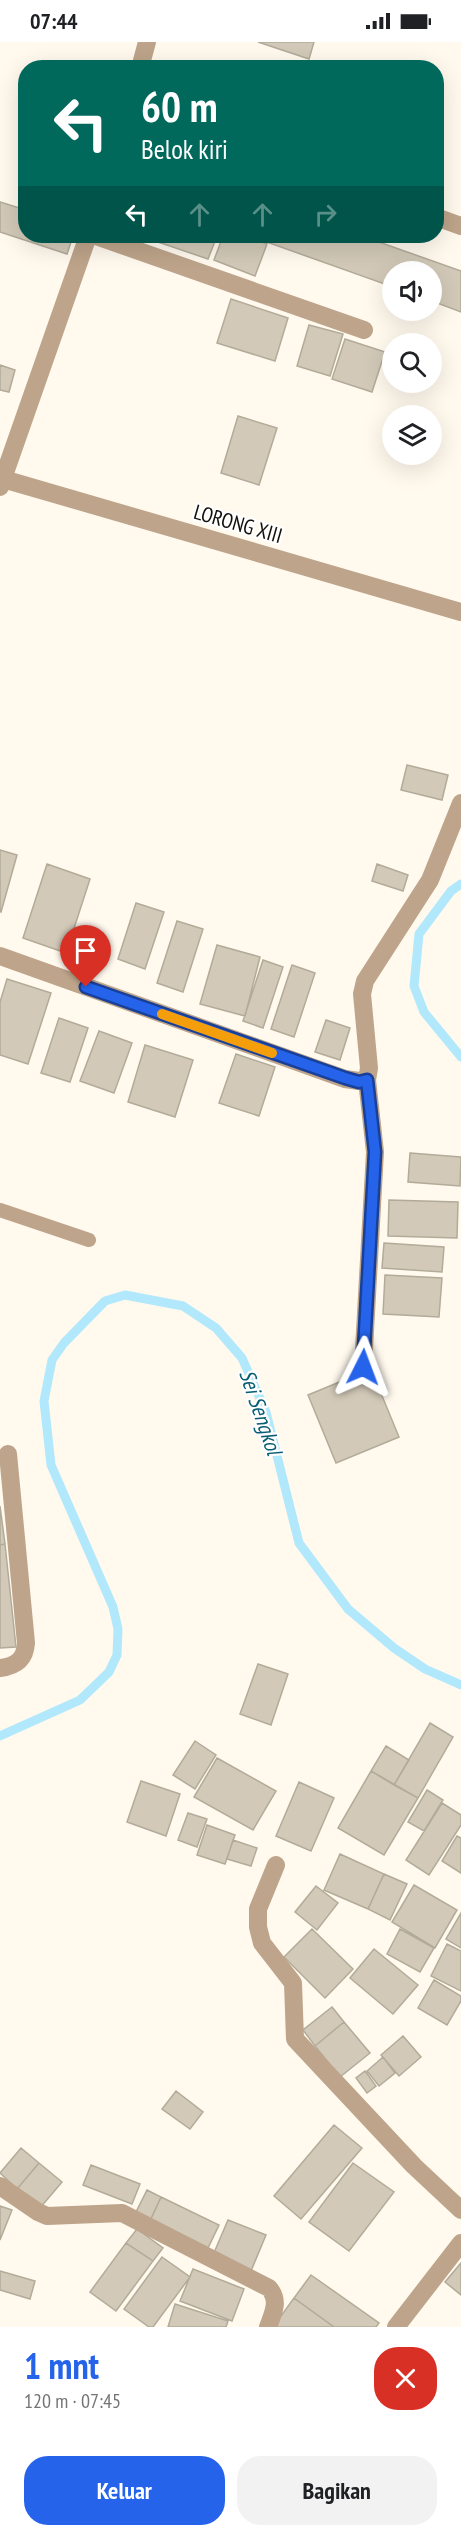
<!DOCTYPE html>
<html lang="id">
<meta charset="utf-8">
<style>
:root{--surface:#fff;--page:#f2f2f2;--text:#202124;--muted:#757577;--accent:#2563eb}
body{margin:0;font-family:"PT Sans Narrow",sans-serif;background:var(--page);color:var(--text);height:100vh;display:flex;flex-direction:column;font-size:22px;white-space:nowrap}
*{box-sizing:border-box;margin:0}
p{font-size:20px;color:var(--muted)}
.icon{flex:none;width:33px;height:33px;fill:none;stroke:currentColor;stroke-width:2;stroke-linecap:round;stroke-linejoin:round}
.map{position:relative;height:2285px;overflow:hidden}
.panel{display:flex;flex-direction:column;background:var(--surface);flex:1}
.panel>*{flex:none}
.hud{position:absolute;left:18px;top:18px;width:426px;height:183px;border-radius:24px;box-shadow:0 6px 24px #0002;background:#00695c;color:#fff;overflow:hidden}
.buttons{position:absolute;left:382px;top:219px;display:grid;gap:12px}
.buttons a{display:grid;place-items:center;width:60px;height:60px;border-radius:50%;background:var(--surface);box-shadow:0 6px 24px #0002;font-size:30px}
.pin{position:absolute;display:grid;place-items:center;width:51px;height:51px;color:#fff;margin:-62px -26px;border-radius:50% 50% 50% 0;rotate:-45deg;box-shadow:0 0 6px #0007}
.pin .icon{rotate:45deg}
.me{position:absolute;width:66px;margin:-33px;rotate:3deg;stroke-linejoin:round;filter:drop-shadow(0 0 4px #0008)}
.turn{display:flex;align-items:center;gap:21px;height:126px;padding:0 24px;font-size:27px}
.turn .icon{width:78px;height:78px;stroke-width:2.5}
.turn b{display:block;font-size:42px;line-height:51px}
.lanes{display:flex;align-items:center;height:57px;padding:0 24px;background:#0003;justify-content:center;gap:30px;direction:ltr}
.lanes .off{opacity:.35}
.round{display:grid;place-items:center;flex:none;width:63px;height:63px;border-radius:24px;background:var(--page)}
.summary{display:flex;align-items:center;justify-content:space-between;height:102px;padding:0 24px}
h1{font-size:36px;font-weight:600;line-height:45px;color:var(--accent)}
.primary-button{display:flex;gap:12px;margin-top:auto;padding:12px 24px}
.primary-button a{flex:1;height:69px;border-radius:24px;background:var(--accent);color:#fff;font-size:24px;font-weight:600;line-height:69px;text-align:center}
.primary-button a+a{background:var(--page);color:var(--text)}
.status{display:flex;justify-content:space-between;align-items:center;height:42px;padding:0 30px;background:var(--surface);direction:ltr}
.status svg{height:16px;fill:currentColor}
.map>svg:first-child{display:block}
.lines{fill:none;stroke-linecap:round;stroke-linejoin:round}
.stream{stroke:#b2e8fc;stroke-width:9}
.building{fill:#d2c9b8;stroke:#b3ab99;stroke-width:1.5}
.lane{stroke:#bda48a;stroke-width:14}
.street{stroke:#bda48a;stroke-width:18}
.route-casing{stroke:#184099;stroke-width:15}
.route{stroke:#2563eb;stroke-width:10}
.slow{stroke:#f59e0b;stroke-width:10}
.labels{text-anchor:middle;stroke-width:4.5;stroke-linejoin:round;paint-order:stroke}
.street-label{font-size:21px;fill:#13100a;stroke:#fff}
.water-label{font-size:22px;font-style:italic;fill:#075d73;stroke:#fff}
</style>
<div class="status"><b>07:44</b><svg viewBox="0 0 49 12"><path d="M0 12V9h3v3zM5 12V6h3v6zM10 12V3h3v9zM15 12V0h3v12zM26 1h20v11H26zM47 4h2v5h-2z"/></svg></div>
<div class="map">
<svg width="461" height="2285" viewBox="0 0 461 2285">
<rect width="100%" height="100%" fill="#fff9ee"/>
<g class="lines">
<path class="stream" d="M 461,842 L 451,849 L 419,892 L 414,944 L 424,970 L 461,1015
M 0,1694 L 80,1658 L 109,1630 L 117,1613 L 118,1587 L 113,1565 L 51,1423 L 44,1359 L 52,1318 L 64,1301 L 105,1259 L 125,1253 L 183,1264 L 216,1286 L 242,1316 L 266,1370 L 299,1501 L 348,1567 L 394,1606 L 425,1627 L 461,1643"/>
</g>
<path class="building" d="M 258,0 L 314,0 L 309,17 Z
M 0,160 L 26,168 L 26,194 L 73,194 L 67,212 L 0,190 Z
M 160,194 L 217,194 L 208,217 L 158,200 Z
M 223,194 L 245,194 L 267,202 L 255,234 L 214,218 Z
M 250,194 L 362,194 L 461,229 L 461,270 L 432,259 L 432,230 L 393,230 L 393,245 Z
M 231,257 L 288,276 L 275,319 L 217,301 Z
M 309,283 L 343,292 L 330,334 L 297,324 Z
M 345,297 L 385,310 L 372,350 L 332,337 Z
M 0,323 L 15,328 L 9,350 L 0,348 Z
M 238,374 L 277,386 L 259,443 L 221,431 Z
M 407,723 L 448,733 L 442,758 L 401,748 Z
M 0,808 L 17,813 L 1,870 L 0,869 Z
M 47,822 L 90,837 L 66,911 L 23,896 Z
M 377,822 L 408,833 L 403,849 L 372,839 Z
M 136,861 L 164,870 L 145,927 L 118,917 Z
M 177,879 L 203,887 L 183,950 L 157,941 Z
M 217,903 L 260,915 L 245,974 L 200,962 Z
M 263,918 L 283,925 L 263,986 L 243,979 Z
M 292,923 L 315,931 L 294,995 L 271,987 Z
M 7,937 L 51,951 L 28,1022 L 0,1013 L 0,960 Z
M 59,976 L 88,986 L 70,1040 L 41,1031 Z
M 326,978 L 350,986 L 340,1018 L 315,1010 Z
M 99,989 L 132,1001 L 114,1051 L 80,1039 Z
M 145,1003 L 193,1018 L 175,1075 L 128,1060 Z
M 236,1012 L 275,1025 L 259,1074 L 219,1061 Z
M 410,1111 L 461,1115 L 460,1144 L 408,1140 Z
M 389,1158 L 458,1160 L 457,1196 L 388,1194 Z
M 384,1201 L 444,1205 L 442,1230 L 382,1226 Z
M 385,1233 L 442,1236 L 439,1275 L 383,1272 Z
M 371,1327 L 399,1395 L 336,1421 L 308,1353 Z
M 0,1464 L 5,1502 L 0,1503 Z
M 5,1502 L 16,1605 L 0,1606 L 0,1503 Z
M 258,1622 L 288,1632 L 271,1683 L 240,1672 Z
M 430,1681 L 453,1695 L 418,1756 L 394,1743 Z
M 195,1699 L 216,1713 L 195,1747 L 173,1733 Z
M 386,1704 L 409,1718 L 394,1743 L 371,1729 Z
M 217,1716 L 276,1749 L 253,1788 L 194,1755 Z
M 371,1729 L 418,1756 L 384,1813 L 338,1786 Z
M 141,1739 L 180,1752 L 166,1794 L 127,1780 Z
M 299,1740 L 334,1756 L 311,1809 L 276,1794 Z
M 427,1748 L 443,1758 L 424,1789 L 408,1780 Z
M 442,1761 L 461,1773 L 461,1783 L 429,1833 L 406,1818 Z
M 188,1771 L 207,1777 L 197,1805 L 178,1798 Z
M 207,1783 L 235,1793 L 225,1822 L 197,1813 Z
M 457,1794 L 461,1796 L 461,1831 L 442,1819 Z
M 233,1798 L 257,1806 L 251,1824 L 227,1817 Z
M 340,1812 L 384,1832 L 368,1867 L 324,1848 Z
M 384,1832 L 407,1842 L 390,1878 L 368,1867 Z
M 414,1843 L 457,1868 L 435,1906 L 392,1880 Z
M 316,1844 L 338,1861 L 317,1888 L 295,1870 Z
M 461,1871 L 461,1906 L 446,1897 Z
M 312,1887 L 353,1927 L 325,1956 L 284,1915 Z
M 400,1887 L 434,1906 L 420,1930 L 387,1912 Z
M 447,1902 L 461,1909 L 461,1949 L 431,1934 Z
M 374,1907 L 418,1943 L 393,1972 L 350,1936 Z
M 434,1938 L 461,1954 L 461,1959 L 447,1983 L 418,1966 Z
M 332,1965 L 344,1980 L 315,2004 L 303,1988 Z
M 344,1980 L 370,2011 L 340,2035 L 315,2004 Z
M 403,1994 L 421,2015 L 399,2034 L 381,2013 Z
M 383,2015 L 395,2031 L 379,2044 L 367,2029 Z
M 365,2029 L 376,2044 L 367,2051 L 356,2036 Z
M 176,2049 L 203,2070 L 190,2087 L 162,2067 Z
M 334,2083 L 362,2106 L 301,2177 L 274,2154 Z
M 21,2106 L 39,2121 L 17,2147 L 0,2131 Z
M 39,2121 L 62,2140 L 40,2166 L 17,2147 Z
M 353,2121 L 394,2150 L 349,2209 L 309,2180 Z
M 91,2123 L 140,2142 L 132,2162 L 83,2143 Z
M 147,2148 L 161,2155 L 150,2179 L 135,2172 Z
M 161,2155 L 219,2183 L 208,2206 L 150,2179 Z
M 0,2164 L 12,2168 L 0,2198 Z
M 228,2178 L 266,2193 L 251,2229 L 213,2213 Z
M 137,2187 L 163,2206 L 153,2219 L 126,2201 Z
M 126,2201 L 153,2219 L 116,2269 L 90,2250 Z
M 162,2215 L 190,2235 L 153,2285 L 149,2285 L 124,2267 Z
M 461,2221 L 461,2253 L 445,2240 Z
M 193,2227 L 244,2247 L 232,2279 L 180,2259 Z
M 0,2229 L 35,2239 L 30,2257 L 0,2248 Z
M 311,2233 L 379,2281 L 376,2285 L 334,2285 L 294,2256 Z
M 294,2256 L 334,2285 L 273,2285 Z
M 175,2262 L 228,2279 L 226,2285 L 168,2285 Z"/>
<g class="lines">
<path class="lane" d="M 0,1168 L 89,1198"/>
<path class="street" d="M 140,26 L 147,0
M 436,175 L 461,184
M 96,194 L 364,288
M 3,437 L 461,570
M 0,445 L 88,194
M 0,914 L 345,1037 L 359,1039 L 367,1038 L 369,1026 L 362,952 L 365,939 L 430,838 L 461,761
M 363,1325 L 375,1110 L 367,1038
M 0,1626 C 17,1624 25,1617 26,1601 L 8,1412
M 276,1823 L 258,1867 L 258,1885 L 262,1901 L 293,1941 L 295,1997 L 414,2124 L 461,2168
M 0,2144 L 38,2170 L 47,2174 L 122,2171 L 269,2246 C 280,2259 273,2271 268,2285
M 396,2285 L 461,2201"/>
</g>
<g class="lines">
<g class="route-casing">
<path id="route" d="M 86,945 L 345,1036 L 359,1040 L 367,1038 L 375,1110 L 363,1325"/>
</g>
<use href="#route" class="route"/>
<path class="slow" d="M 162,972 L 272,1011"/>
</g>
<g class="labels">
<g class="street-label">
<text transform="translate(238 482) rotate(16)" y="7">LORONG XIII</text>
</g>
<g class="water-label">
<text transform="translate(261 1370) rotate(71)" y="8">Sei Sengkol</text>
</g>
</g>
</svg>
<div class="buttons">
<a><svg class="icon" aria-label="sound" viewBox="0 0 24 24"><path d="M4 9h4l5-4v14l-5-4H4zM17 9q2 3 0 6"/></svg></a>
<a><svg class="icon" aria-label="search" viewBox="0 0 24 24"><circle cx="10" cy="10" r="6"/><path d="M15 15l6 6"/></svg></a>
<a><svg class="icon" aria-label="layers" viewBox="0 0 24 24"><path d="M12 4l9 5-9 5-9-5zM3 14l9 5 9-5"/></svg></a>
</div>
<div class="pin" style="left:86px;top:945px;background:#d93025"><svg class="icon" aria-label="arrive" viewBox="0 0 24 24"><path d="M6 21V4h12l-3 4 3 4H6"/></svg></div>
<svg class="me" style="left:363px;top:1325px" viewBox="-20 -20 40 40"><path d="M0-17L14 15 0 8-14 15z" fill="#2563eb" stroke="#fff" stroke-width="4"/></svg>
<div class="hud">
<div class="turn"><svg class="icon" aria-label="left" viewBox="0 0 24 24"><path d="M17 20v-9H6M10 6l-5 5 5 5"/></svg><div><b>60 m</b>Belok kiri</div></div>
<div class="lanes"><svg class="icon" aria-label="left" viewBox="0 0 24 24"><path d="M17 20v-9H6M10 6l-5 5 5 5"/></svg><svg class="icon off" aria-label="ahead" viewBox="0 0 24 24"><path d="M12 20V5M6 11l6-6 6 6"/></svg><svg class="icon off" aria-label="ahead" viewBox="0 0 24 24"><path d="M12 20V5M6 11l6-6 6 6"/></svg><svg class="icon off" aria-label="right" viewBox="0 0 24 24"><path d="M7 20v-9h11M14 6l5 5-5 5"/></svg></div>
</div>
</div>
<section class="panel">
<div class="summary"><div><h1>1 mnt</h1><p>120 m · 07:45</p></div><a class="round" style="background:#d93025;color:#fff"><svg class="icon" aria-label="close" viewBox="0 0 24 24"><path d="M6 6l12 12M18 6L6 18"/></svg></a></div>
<div class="primary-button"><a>Keluar</a><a>Bagikan</a></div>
</section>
